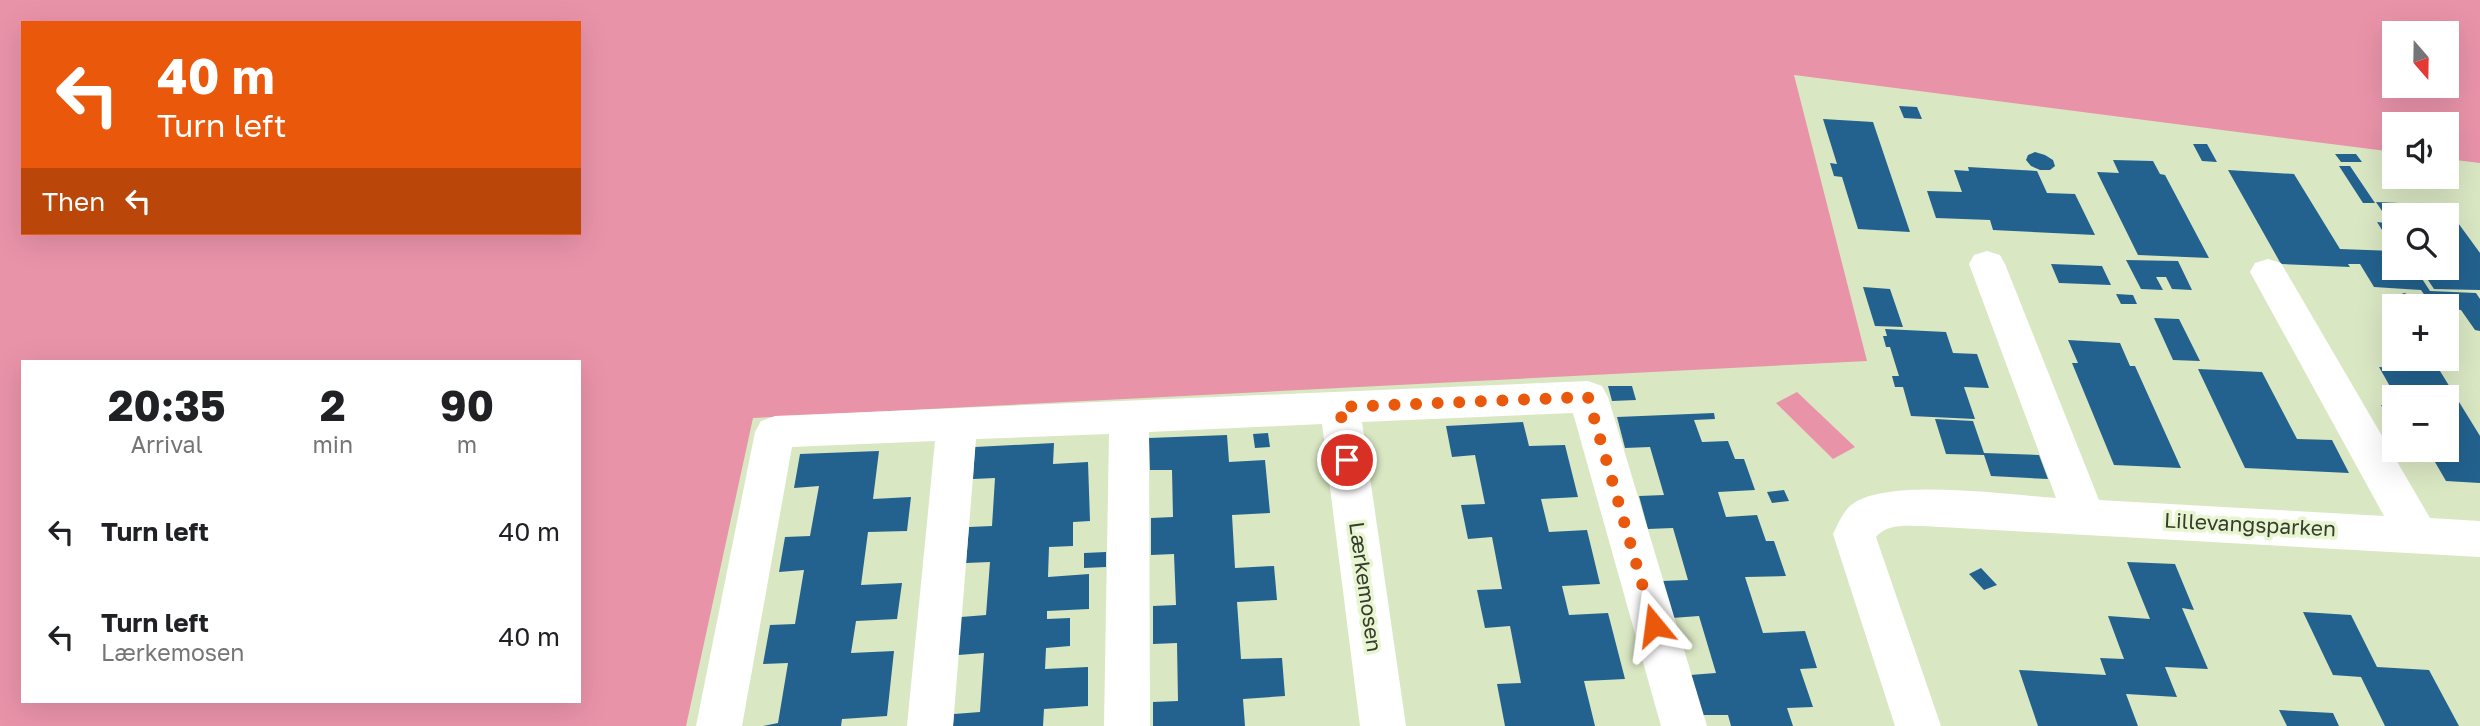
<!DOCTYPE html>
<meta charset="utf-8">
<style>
:root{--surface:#fff;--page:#f2f2f2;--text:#202124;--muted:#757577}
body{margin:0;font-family:"Golos Text",sans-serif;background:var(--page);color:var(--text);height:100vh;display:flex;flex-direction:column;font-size:26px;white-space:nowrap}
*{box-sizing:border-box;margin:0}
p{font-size:23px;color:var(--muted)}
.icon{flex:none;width:38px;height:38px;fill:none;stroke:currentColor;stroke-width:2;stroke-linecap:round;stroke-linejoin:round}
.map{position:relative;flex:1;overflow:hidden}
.side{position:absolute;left:21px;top:360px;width:560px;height:343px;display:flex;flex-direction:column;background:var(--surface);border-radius:0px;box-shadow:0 7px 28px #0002}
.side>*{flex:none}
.guide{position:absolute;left:21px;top:21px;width:560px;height:214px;border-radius:0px;box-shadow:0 7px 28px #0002;background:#ea580c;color:#fff;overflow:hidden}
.needle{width:46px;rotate:160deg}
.buttons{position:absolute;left:2382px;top:21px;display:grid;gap:14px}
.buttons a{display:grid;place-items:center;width:77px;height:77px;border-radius:0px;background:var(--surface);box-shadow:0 7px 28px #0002;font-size:35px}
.pin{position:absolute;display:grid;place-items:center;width:60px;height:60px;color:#fff;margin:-30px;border:4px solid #fff;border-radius:50%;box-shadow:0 2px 7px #0007}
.me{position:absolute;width:77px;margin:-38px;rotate:344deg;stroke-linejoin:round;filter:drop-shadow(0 0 5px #0008)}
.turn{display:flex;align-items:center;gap:24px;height:147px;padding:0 21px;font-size:32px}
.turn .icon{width:91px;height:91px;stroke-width:2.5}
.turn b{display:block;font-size:49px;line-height:60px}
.then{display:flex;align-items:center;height:66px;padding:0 21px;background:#0003;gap:14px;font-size:26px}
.eta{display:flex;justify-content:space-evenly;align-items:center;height:119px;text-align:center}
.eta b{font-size:42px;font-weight:700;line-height:49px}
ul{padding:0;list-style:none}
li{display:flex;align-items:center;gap:21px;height:105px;padding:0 21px}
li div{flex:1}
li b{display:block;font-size:26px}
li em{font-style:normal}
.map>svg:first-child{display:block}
.green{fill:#e993a9;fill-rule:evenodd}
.building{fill:#23628e}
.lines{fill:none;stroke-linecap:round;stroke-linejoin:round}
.minor{fill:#fff;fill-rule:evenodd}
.route{stroke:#ea580c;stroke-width:12;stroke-dasharray:0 21.6}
.labels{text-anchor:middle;stroke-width:7;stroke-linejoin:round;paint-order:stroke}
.street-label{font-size:21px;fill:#373c2e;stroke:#e7f5d0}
</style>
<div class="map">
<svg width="2480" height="726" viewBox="0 0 2480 726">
<rect width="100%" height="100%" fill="#dae7c3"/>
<path class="green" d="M 0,0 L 2480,0 L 2480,163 L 2447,159 L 2446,124 L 2394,124 L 2394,152 L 1794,75 L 1867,361 L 753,418 L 686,726 L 0,726 ZM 23,23 L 579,23 L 579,233 L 23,233 ZM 2394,33 L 2446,33 L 2446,86 L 2394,86 ZM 23,362 L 579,362 L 579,702 L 23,702 Z
M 1797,392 L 1855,447 L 1833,459 L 1776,403 Z"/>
<path class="building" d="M 1899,106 L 1917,107 L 1922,119 L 1904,118 Z
M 1823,119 L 1873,122 L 1910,232 L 1858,229 L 1842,177 L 1834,176 L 1830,163 L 1837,164 Z
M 2193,144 L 2207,144 L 2217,162 L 2202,161 Z
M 2035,152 L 2045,155 L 2053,160 L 2055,166 L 2050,170 L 2040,170 L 2031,166 L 2026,160 L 2028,155 Z
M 2335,154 L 2356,154 L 2362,162 L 2341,162 Z
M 2113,160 L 2153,161 L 2160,174 L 2165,175 L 2209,258 L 2138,255 L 2097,172 L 2119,173 Z
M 2339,166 L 2350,166 L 2375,203 L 2363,203 Z
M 1968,167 L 2037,171 L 2047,193 L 2075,194 L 2095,235 L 1993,230 L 1990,220 L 1936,218 L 1927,191 L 1962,192 L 1954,170 L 1969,171 Z
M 2228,170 L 2294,174 L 2340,249 L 2394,251 L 2394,268 L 2415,268 L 2430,291 L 2476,293 L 2480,299 L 2480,331 L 2475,330 L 2461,310 L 2432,306 L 2421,290 L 2374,287 L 2360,264 L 2348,264 L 2350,267 L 2281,264 Z
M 2376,202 L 2445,205 L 2480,253 L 2480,290 L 2434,289 L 2420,268 L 2446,268 L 2446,215 L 2394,215 L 2394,229 Z
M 2377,222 L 2386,223 L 2394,235 L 2394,249 Z
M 2126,260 L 2178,261 L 2192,290 L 2172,289 L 2166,277 L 2156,277 L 2163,290 L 2141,289 Z
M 2051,264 L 2102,266 L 2111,285 L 2059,283 Z
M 1863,287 L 1890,289 L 1903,327 L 1875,326 Z
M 2404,293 L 2419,298 L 2425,306 L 2401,306 L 2395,297 Z
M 2116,294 L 2133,295 L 2137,304 L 2121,304 Z
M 2154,318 L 2179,319 L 2200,361 L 2173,360 Z
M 1885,329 L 1946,332 L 1953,353 L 1977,354 L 1989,388 L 1964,387 L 1975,419 L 1911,416 L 1903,387 L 1895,387 L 1892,376 L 1899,376 L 1890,347 L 1886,347 L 1883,336 L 1887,336 Z
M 2068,340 L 2120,343 L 2130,366 L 2135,366 L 2181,468 L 2114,465 L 2072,363 L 2078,363 Z
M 2379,367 L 2440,371 L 2480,436 L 2480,483 L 2446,481 L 2428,450 L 2446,450 L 2446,397 L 2396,397 Z
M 2198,369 L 2262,372 L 2297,439 L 2332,440 L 2349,473 L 2245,468 Z
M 1608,386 L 1632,386 L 1636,400 L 1612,401 Z
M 2381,405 L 2394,406 L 2394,427 Z
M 1714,413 L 1715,419 L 1694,420 L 1702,442 L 1728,441 L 1735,459 L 1744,459 L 1755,490 L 1718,492 L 1726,517 L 1757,515 L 1766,541 L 1774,541 L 1786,576 L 1745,577 L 1763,633 L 1805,631 L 1817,668 L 1800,669 L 1813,707 L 1787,708 L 1793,726 L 1731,726 L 1728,715 L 1702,715 L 1690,675 L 1716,673 L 1699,616 L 1672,618 L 1662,581 L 1688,580 L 1673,528 L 1648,529 L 1639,496 L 1664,495 L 1650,447 L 1625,448 L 1617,417 Z
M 1935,419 L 1973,421 L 1984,453 L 2039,455 L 2048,479 L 1991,476 L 1984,455 L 1946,454 Z
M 1523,422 L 1529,446 L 1565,445 L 1578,497 L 1541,499 L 1549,532 L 1587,530 L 1600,584 L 1562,586 L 1569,615 L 1608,613 L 1625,679 L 1584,681 L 1595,726 L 1505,726 L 1497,684 L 1521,683 L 1510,626 L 1485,628 L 1477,590 L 1502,589 L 1492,537 L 1468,539 L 1461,505 L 1485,504 L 1475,455 L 1452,457 L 1446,426 Z
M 1268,433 L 1270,447 L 1255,448 L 1253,434 Z
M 1227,435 L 1229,462 L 1265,460 L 1270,513 L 1232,515 L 1235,568 L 1274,566 L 1277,600 L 1237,602 L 1241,659 L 1282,658 L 1285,696 L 1243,699 L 1245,726 L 1153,726 L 1153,702 L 1178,701 L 1177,643 L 1153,644 L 1153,606 L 1176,605 L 1174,554 L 1151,555 L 1151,518 L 1173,517 L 1172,470 L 1150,470 L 1149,438 Z
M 1054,443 L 1053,464 L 1088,462 L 1090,521 L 1073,522 L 1073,546 L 1049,547 L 1048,577 L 1089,574 L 1089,609 L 1047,611 L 1047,619 L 1070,618 L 1070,646 L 1046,648 L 1045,669 L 1088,667 L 1088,706 L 1044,709 L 1043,726 L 953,726 L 954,714 L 980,712 L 984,653 L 958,655 L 961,617 L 986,615 L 990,562 L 966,563 L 969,527 L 992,526 L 995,478 L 973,479 L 975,447 Z
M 879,451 L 873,499 L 911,497 L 907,531 L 868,532 L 861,585 L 902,583 L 897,619 L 856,621 L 851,653 L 894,651 L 887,716 L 842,719 L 841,726 L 763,726 L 778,723 L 788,663 L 763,664 L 770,625 L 795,624 L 804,570 L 779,572 L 785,537 L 810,536 L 819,486 L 794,488 L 800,454 Z
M 1784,490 L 1789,501 L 1772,503 L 1767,492 Z
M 1106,552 L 1106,567 L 1084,568 L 1084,553 Z
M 2127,562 L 2175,564 L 2194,610 L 2182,608 L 2208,669 L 2165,667 L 2177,697 L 2126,694 L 2138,726 L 2038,726 L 2019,670 L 2106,675 L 2100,658 L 2124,659 L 2108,616 L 2150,619 Z
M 1981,568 L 1997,585 L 1984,590 L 1969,574 Z
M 2303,612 L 2351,615 L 2377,667 L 2429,670 L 2459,726 L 2385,726 L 2361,677 L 2333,675 Z
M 2279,710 L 2333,713 L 2339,726 L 2287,726 Z"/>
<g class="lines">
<path class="minor" d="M 1987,251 L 2000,255 L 2005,264 L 2099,500 L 2384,516 L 2250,272 L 2255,263 L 2268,259 L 2281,263 L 2430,518 L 2480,521 L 2480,557 L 1923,526 C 1907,526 1887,523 1876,537 L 1941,726 L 1895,726 L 1833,534 C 1838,524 1844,509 1854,503 C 1892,478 2009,495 2056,498 L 1969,264 L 1974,255 Z
M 1588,381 L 1602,386 L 1608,397 L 1707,726 L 1661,726 L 1573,413 L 1362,422 L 1406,726 L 1360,726 L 1322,424 L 1149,432 L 1150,726 L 1104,726 L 1109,434 L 976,439 L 953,726 L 907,726 L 935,441 L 792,447 L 742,726 L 696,726 L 755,432 L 761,421 L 775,416 Z"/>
</g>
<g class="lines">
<path class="route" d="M 1347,460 L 1340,407 L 1588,397 L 1654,625"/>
</g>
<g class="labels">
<g class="street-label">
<text transform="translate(2250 525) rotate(3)" y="7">Lillevangsparken</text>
<text transform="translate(1365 587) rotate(82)" y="7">Lærkemosen</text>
</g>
</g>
</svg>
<div class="buttons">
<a><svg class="needle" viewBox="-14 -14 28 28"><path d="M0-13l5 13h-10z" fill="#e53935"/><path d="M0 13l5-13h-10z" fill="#757577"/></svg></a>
<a><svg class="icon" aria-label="sound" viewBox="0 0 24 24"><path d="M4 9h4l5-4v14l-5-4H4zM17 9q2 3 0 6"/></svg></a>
<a><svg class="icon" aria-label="search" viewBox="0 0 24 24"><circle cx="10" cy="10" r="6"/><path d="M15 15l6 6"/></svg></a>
<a>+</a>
<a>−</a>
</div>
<div class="pin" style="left:1347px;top:460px;background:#d93025"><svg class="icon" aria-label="arrive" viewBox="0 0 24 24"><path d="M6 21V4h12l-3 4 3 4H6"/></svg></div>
<svg class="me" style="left:1654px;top:625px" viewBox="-20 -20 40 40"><path d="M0-17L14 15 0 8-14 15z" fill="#ea580c" stroke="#fff" stroke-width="4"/></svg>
<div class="guide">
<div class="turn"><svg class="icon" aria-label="left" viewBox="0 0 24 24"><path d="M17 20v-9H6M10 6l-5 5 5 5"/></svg><div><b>40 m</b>Turn left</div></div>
<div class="then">Then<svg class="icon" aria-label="left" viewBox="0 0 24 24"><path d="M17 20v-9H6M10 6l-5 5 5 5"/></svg></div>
</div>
<section class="side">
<div class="eta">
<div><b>20:35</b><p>Arrival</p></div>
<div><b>2</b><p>min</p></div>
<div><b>90</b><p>m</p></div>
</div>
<ul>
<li><svg class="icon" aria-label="left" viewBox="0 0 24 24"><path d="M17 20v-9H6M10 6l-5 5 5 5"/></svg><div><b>Turn left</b></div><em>40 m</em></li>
<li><svg class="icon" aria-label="left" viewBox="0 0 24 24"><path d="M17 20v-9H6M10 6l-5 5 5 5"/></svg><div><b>Turn left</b><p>Lærkemosen</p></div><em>40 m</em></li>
</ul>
</section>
</div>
